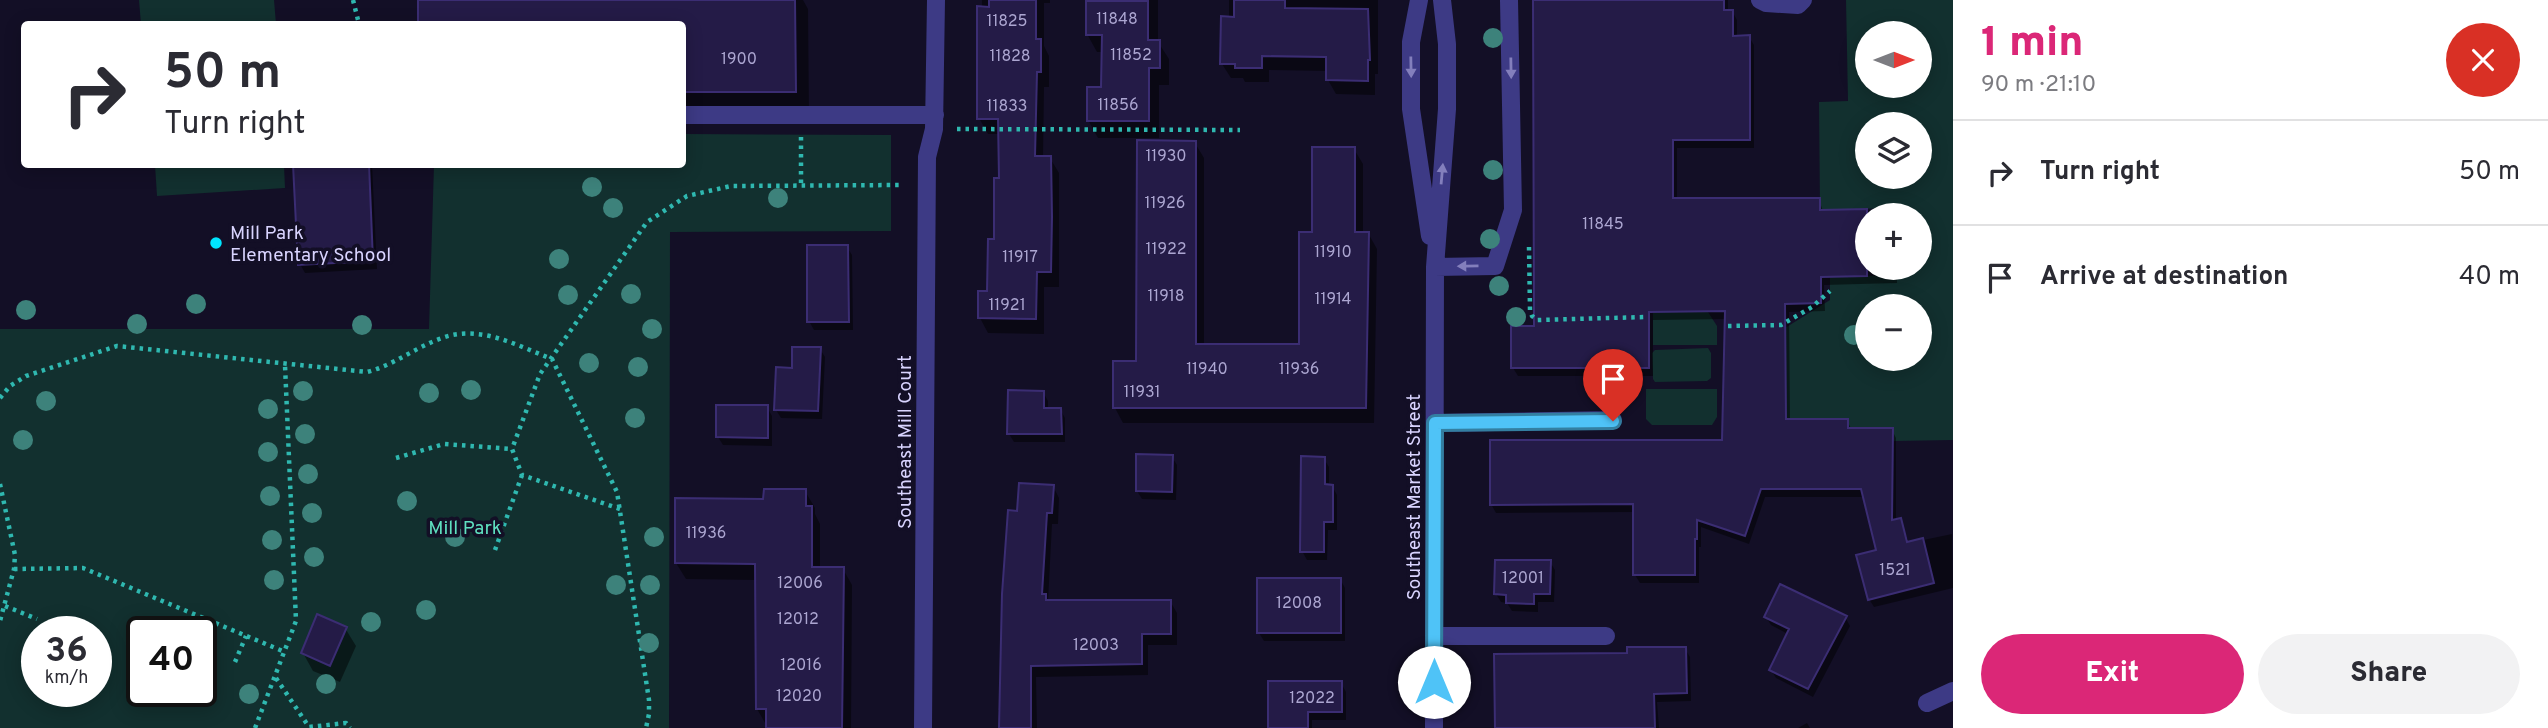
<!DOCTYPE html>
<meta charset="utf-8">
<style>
:root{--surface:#fff;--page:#f2f2f3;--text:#2b2b33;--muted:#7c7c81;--line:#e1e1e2;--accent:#db2777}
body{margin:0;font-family:Overpass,sans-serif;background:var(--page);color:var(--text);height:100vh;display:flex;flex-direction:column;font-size:26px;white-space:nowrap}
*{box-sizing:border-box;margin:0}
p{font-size:23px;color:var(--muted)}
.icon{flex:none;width:38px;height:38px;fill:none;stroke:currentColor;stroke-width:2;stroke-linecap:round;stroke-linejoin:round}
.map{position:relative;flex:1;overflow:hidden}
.drawer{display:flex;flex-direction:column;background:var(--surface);width:595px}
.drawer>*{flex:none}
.hud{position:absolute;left:21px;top:21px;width:665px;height:147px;border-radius:7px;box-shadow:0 4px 18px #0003;background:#fff;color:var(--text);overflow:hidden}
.needle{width:46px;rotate:90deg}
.buttons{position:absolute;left:1855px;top:21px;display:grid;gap:14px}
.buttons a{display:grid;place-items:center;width:77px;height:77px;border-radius:50%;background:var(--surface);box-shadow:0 4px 18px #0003;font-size:35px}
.speed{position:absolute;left:21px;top:616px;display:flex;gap:14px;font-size:35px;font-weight:700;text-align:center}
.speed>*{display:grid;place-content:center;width:91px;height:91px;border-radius:50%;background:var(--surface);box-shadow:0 4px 18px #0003;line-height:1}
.speed small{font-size:18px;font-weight:400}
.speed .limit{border:4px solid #111;border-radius:10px;background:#fff;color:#111}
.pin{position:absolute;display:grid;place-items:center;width:60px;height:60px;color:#fff;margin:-72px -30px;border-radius:50% 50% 50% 0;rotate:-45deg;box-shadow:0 0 7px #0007}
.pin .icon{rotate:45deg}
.me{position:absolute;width:77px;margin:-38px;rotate:0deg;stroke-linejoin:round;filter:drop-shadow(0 0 5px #0008)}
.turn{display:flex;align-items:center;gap:24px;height:147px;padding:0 28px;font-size:32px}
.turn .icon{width:91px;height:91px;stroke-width:2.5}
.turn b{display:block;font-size:49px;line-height:60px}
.round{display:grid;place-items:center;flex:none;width:74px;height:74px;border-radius:37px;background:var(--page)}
.summary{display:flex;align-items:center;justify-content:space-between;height:119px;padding:0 28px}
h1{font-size:42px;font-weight:800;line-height:52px;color:var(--accent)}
.button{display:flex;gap:14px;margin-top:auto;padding:14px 28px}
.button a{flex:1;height:80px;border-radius:42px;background:var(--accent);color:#fff;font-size:28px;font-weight:800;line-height:80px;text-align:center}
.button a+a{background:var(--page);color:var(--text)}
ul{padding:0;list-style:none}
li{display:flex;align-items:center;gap:21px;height:105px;padding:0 28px;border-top:2px solid var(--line)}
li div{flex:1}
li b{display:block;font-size:26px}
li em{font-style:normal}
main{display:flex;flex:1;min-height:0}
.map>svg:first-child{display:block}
.green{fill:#12302f;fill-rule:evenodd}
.shadow{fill:#0007}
.building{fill:#241b47;stroke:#3b2d73;stroke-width:2}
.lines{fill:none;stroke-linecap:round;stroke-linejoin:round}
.path{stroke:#2fb8b0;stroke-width:4.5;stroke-dasharray:3.5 5;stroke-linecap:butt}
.minor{stroke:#3d3a85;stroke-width:18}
.tree{fill:#3d827b}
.oneway{fill:#837fbc}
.route-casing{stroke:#337fa1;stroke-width:18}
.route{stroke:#4fc3f7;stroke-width:12}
.poi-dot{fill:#00e5ff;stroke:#130f26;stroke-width:2.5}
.labels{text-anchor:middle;stroke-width:7;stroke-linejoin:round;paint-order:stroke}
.number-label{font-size:16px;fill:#aca6d1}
.poi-label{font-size:19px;fill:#d9d4ff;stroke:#130f26;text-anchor:start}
.street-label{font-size:19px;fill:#d9d4ff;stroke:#130f26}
.park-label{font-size:19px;fill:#5fe0c0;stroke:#130f26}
</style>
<main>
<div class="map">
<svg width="1953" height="728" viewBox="0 0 1953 728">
<rect width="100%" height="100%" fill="#130f26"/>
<path class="green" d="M 139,0 L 274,0 L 276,24 L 141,24 Z
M 1846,0 L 1953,0 L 1953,440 L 1893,441 L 1848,428 L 1847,419 L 1786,419 L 1785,328 L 1830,300 L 1830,277 L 1893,275 L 1893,268 L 1920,268 L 1920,215 L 1892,215 L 1892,208 L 1820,210 L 1819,102 L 1848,101 ZM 1867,33 L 1920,33 L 1920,86 L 1867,86 ZM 1867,124 L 1920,124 L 1920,177 L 1867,177 ZM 1867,306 L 1920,306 L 1920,359 L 1867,359 Z
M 683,134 L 891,135 L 891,231 L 670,232 L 669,728 L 0,728 L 0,329 L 429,329 L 434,165 L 682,164 ZM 37,632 L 96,632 L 96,691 L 37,691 ZM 142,632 L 201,632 L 201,691 L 142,691 Z
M 155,165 L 284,165 L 285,188 L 157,196 Z
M 1653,312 L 1708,312 L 1717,326 L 1717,345 L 1653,345 Z
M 1708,348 L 1711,353 L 1711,378 L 1707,381 L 1655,382 L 1653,379 L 1652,353 L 1655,350 Z
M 1646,389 L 1717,389 L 1717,417 L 1712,425 L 1652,425 L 1646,419 Z"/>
<path class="shadow" d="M 420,0 L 803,0 L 808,9 L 809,117 L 682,117 L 682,24 L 420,24 Z
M 982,0 L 1050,0 L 1050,3 L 1044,3 L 1044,46 L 1049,56 L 1049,87 L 1044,87 L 1043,158 L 1050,158 L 1059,173 L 1059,287 L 1044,287 L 1044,334 L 988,333 L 980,318 L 989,293 L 996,241 L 1001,179 L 1000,134 L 988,134 L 979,118 Z
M 1103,0 L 1158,0 L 1158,42 L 1169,59 L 1169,85 L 1159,85 L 1159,138 L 1098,138 L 1088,120 L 1103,89 L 1103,52 L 1097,52 L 1087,34 Z
M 1229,0 L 1378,0 L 1378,74 L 1375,74 L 1375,95 L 1336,94 L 1328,80 L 1328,71 L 1269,70 L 1269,82 L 1245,82 L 1243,78 L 1231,78 L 1222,64 L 1229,18 Z
M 1535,0 L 1728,0 L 1728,11 L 1732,11 L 1737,20 L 1737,37 L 1749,37 L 1754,45 L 1754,148 L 1677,148 L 1677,200 L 1819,200 L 1823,211 L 1891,210 L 1894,215 L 1867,215 L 1867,268 L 1897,268 L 1897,283 L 1824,285 L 1825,311 L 1789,312 L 1790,421 L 1847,421 L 1852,430 L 1892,430 L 1896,438 L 1896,521 L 1900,520 L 1909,543 L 1952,534 L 1953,588 L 1874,607 L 1869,599 L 1878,551 L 1865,497 L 1765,497 L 1749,544 L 1701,527 L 1701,547 L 1699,547 L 1699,583 L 1640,583 L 1635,575 L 1635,512 L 1496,513 L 1491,504 L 1724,442 L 1727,319 L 1653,320 L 1653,376 L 1518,376 L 1513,368 L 1536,328 Z
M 1195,143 L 1204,158 L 1204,345 L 1300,346 L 1314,233 L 1354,149 L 1363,164 L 1363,233 L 1368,233 L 1377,249 L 1374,423 L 1123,423 L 1115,408 L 1115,363 L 1138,363 Z
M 295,164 L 372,164 L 377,269 L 305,273 L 300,264 Z
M 847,247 L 852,255 L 853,330 L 814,330 L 809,321 Z
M 820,349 L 825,357 L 822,419 L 781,418 L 776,410 L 794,369 Z
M 1043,392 L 1048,401 L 1048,410 L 1060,409 L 1065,418 L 1065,442 L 1014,442 L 1009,434 Z
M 767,407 L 772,416 L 772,446 L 723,445 L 718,437 Z
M 1172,457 L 1177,465 L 1176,500 L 1142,499 L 1137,491 Z
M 1324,459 L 1329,467 L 1329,486 L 1332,486 L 1337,495 L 1337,530 L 1328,530 L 1327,560 L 1307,560 L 1302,551 Z
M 1053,486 L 1059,498 L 1058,524 L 1052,524 L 1048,601 L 1170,601 L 1177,613 L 1177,645 L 1148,645 L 1148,675 L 1036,677 L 1037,728 L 999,728 L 998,710 L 1001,710 L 1019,513 Z
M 805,491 L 815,508 L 815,514 L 820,524 L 820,569 L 843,569 L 852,585 L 851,728 L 768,728 L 757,709 L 757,580 L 686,579 L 676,563 L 765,501 Z
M 1550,562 L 1555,570 L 1554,602 L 1538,602 L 1538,612 L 1512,611 L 1507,603 L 1501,602 L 1496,594 Z
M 1340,579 L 1345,588 L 1345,641 L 1264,641 L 1259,633 Z
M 1766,617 L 1845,617 L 1850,626 L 1813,697 L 1776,678 L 1771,670 L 1788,634 L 1771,625 Z
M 345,628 L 356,646 L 340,682 L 313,671 L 303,653 Z
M 1685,649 L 1690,657 L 1691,701 L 1657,702 L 1659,728 L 1498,728 L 1628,655 Z
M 1341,683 L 1346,692 L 1346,720 L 1312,720 L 1312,728 L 1269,728 Z
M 1807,723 L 1810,728 L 1798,728 Z"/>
<path class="building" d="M 418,0 L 795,0 L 796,92 L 682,92 L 682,24 L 418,24 Z
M 989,0 L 1036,0 L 1036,39 L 1041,39 L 1041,72 L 1037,72 L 1035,156 L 1051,156 L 1052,217 L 1051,272 L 1037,272 L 1036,319 L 978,318 L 978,291 L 987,291 L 988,239 L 994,239 L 994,178 L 999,178 L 998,119 L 977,119 L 977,6 L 989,7 Z
M 1234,0 L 1285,0 L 1285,8 L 1368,9 L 1370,60 L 1368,60 L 1368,81 L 1326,80 L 1326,57 L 1262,56 L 1262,68 L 1235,68 L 1235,64 L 1220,64 L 1221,16 L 1234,17 Z
M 1533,0 L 1724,0 L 1724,10 L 1733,10 L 1733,36 L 1750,35 L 1750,140 L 1673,140 L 1673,198 L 1820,198 L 1820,210 L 1867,209 L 1867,276 L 1821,277 L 1821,303 L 1785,304 L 1786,419 L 1848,419 L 1848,428 L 1893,428 L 1892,520 L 1901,518 L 1907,542 L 1923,538 L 1934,583 L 1868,600 L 1856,555 L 1876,550 L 1861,489 L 1761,489 L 1745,536 L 1697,520 L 1697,539 L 1695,539 L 1695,575 L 1633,575 L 1633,504 L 1490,505 L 1490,440 L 1722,440 L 1725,311 L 1649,312 L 1649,368 L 1511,368 L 1511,326 L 1534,326 Z
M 1086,1 L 1148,1 L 1148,40 L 1160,40 L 1160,68 L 1149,68 L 1149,121 L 1087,121 L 1087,87 L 1101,87 L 1102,35 L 1086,35 Z
M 1137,140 L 1196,141 L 1196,344 L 1299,344 L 1299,232 L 1312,232 L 1312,147 L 1355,147 L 1355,232 L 1369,232 L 1366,408 L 1113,408 L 1113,361 L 1136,361 Z
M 293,164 L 369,164 L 373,261 L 298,265 Z
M 807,245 L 848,245 L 849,322 L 807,322 Z
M 792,347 L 821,347 L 818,411 L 774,410 L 776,367 L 792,368 Z
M 1008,390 L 1044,391 L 1044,408 L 1061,408 L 1062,434 L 1007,434 Z
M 716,405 L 768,405 L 768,438 L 716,437 Z
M 1136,454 L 1173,455 L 1172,492 L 1136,491 Z
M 1301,456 L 1325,457 L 1325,484 L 1333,485 L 1333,522 L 1324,522 L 1324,552 L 1300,552 Z
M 1019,483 L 1054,485 L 1052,513 L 1047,513 L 1042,594 L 1046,594 L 1046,600 L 1171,600 L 1171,634 L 1142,634 L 1142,664 L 1031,666 L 1031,728 L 999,728 L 1002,594 L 1008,510 L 1017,511 Z
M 764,489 L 806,489 L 806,506 L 812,506 L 812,567 L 844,567 L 842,728 L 766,728 L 766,709 L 756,709 L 755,564 L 675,563 L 675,498 L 763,499 Z
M 1495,560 L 1551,560 L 1550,594 L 1534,594 L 1534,604 L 1506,603 L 1506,595 L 1494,594 Z
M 1257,578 L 1341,578 L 1341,633 L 1257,633 Z
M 1780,584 L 1847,616 L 1808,689 L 1769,670 L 1789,629 L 1764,617 Z
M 317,614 L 347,627 L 330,666 L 301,653 Z
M 1627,647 L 1686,647 L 1687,693 L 1654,694 L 1655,728 L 1495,728 L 1494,654 L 1627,653 Z
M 1268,681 L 1342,681 L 1342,712 L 1308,712 L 1308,728 L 1268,728 Z"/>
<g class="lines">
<path class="path" d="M 353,0 L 359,24
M 957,129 L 1240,130
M 801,137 L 801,185
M 1529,247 L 1530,310 L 1532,316 L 1537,320 L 1646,317
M 1728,326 L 1781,325 L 1812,307 L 1830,291
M 0,398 L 10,386 L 26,376 L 117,346 L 367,372 C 394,365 416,347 442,338 C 480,324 518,346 552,359 L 617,492 L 649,700 L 649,714 L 646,728
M 396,458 L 444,444 L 512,449
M 0,484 L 15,555 L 14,569 L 0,621
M 620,509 L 522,475 L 512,449 L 540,374 L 647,222 L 687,196 L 731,186 L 902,185
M 495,550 L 522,475
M 14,569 L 83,568 L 285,652
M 5,606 L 37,619
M 235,662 L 246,636
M 276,678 L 309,727 L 346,723 L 350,728
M 255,728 L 296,621 L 285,365"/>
<path class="minor" d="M 1419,0 L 1411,42 L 1411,109 L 1430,236
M 1760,0 L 1766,3 L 1798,5 L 1803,0
M 682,115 L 935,115
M 1435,267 L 1495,266 L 1513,210 L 1509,0
M 1435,423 L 1613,420
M 1434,636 L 1606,636
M 1927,703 L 1953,691
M 923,728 L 927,157 L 934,129 L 936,0
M 1434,728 L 1435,267 L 1447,109 L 1447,44 L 1442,0"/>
</g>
<g class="tree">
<circle cx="1493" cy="38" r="10"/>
<circle cx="1493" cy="170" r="10"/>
<circle cx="592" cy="187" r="10"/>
<circle cx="778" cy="198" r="10"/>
<circle cx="613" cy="208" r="10"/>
<circle cx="1490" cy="239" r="10"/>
<circle cx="559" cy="259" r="10"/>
<circle cx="1499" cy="286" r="10"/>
<circle cx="631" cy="294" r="10"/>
<circle cx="568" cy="295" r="10"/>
<circle cx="196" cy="304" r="10"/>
<circle cx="26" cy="310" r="10"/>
<circle cx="1516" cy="317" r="10"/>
<circle cx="137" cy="324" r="10"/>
<circle cx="362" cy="325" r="10"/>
<circle cx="652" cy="329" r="10"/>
<circle cx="1854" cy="335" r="10"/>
<circle cx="589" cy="363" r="10"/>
<circle cx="638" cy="367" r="10"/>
<circle cx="471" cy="390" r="10"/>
<circle cx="303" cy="391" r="10"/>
<circle cx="429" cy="393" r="10"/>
<circle cx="46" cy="401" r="10"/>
<circle cx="268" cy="409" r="10"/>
<circle cx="635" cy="418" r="10"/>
<circle cx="305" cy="434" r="10"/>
<circle cx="23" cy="440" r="10"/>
<circle cx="268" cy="452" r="10"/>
<circle cx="308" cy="474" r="10"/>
<circle cx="270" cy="496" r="10"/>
<circle cx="407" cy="501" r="10"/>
<circle cx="312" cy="513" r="10"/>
<circle cx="455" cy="537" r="10"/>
<circle cx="654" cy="537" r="10"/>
<circle cx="272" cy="540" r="10"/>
<circle cx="314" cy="557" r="10"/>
<circle cx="274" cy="580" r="10"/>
<circle cx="616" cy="585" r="10"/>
<circle cx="650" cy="585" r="10"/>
<circle cx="426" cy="610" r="10"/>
<circle cx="371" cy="622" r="10"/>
<circle cx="649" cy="643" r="10"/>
<circle cx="326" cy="684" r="10"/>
<circle cx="249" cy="694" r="10"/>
</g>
<defs><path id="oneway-solid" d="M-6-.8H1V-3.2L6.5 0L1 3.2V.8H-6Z" transform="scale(1.75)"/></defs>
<g class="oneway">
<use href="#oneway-solid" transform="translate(1411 67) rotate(89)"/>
<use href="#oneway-solid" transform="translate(1511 68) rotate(89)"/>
<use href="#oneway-solid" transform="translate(1442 174) rotate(-85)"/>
<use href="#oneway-solid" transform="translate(1468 266) rotate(179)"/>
</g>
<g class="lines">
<g class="route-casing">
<path id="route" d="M 1434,682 L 1435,423 L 1613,421"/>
</g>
<use href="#route" class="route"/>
</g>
<circle class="poi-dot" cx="216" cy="243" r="7"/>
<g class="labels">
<g class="number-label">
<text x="1117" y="24">11848</text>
<text x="1007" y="26">11825</text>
<text x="1131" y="60">11852</text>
<text x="1010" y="61">11828</text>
<text x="739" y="64">1900</text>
<text x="1118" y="110">11856</text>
<text x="1007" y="111">11833</text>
<text x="1166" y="161">11930</text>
<text x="1165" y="208">11926</text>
<text x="1603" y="229">11845</text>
<text x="1166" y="254">11922</text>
<text x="1333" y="257">11910</text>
<text x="1020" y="262">11917</text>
<text x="1166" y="301">11918</text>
<text x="1333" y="304">11914</text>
<text x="1007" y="310">11921</text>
<text x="1207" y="374">11940</text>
<text x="1299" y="374">11936</text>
<text x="1142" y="397">11931</text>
<text x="706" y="538">11936</text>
<text x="1895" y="575">1521</text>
<text x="1523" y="583">12001</text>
<text x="800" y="588">12006</text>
<text x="1299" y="608">12008</text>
<text x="798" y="624">12012</text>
<text x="1096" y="650">12003</text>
<text x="801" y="670">12016</text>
<text x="799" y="701">12020</text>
<text x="1312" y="703">12022</text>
</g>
<g class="poi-label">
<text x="230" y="239">Mill Park<tspan x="230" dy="22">Elementary School</tspan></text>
</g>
<g class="street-label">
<text transform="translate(904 442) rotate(-90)" y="7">Southeast Mill Court</text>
<text transform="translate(1413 497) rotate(-90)" y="7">Southeast Market Street</text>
</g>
<g class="park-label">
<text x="465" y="534">Mill Park</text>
</g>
</g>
</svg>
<div class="buttons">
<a><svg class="needle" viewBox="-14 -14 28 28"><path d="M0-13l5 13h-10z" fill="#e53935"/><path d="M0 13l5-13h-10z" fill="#7c7c81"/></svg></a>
<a><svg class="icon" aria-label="layers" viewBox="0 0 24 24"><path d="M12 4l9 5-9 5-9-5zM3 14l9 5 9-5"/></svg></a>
<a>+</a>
<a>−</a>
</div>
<div class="speed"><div>36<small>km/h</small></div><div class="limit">40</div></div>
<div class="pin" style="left:1613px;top:421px;background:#d93025"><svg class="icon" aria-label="arrive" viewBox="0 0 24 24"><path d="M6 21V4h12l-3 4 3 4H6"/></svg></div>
<svg class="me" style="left:1434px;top:682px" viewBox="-20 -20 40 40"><circle r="19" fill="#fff"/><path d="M0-13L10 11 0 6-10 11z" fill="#4fc3f7"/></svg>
<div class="hud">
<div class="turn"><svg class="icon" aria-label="right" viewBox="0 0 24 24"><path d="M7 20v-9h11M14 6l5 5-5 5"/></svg><div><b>50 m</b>Turn right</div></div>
</div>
</div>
<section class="drawer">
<div class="summary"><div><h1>1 min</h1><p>90 m · 21:10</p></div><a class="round" style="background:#d93025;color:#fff"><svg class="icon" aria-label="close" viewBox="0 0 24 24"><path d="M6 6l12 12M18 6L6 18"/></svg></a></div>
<ul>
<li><svg class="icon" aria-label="right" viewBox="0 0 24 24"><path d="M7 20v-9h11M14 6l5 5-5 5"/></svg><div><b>Turn right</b></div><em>50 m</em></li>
<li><svg class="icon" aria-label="arrive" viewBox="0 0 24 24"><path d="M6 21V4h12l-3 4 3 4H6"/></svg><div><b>Arrive at destination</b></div><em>40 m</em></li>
</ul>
<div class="button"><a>Exit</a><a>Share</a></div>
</section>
</main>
